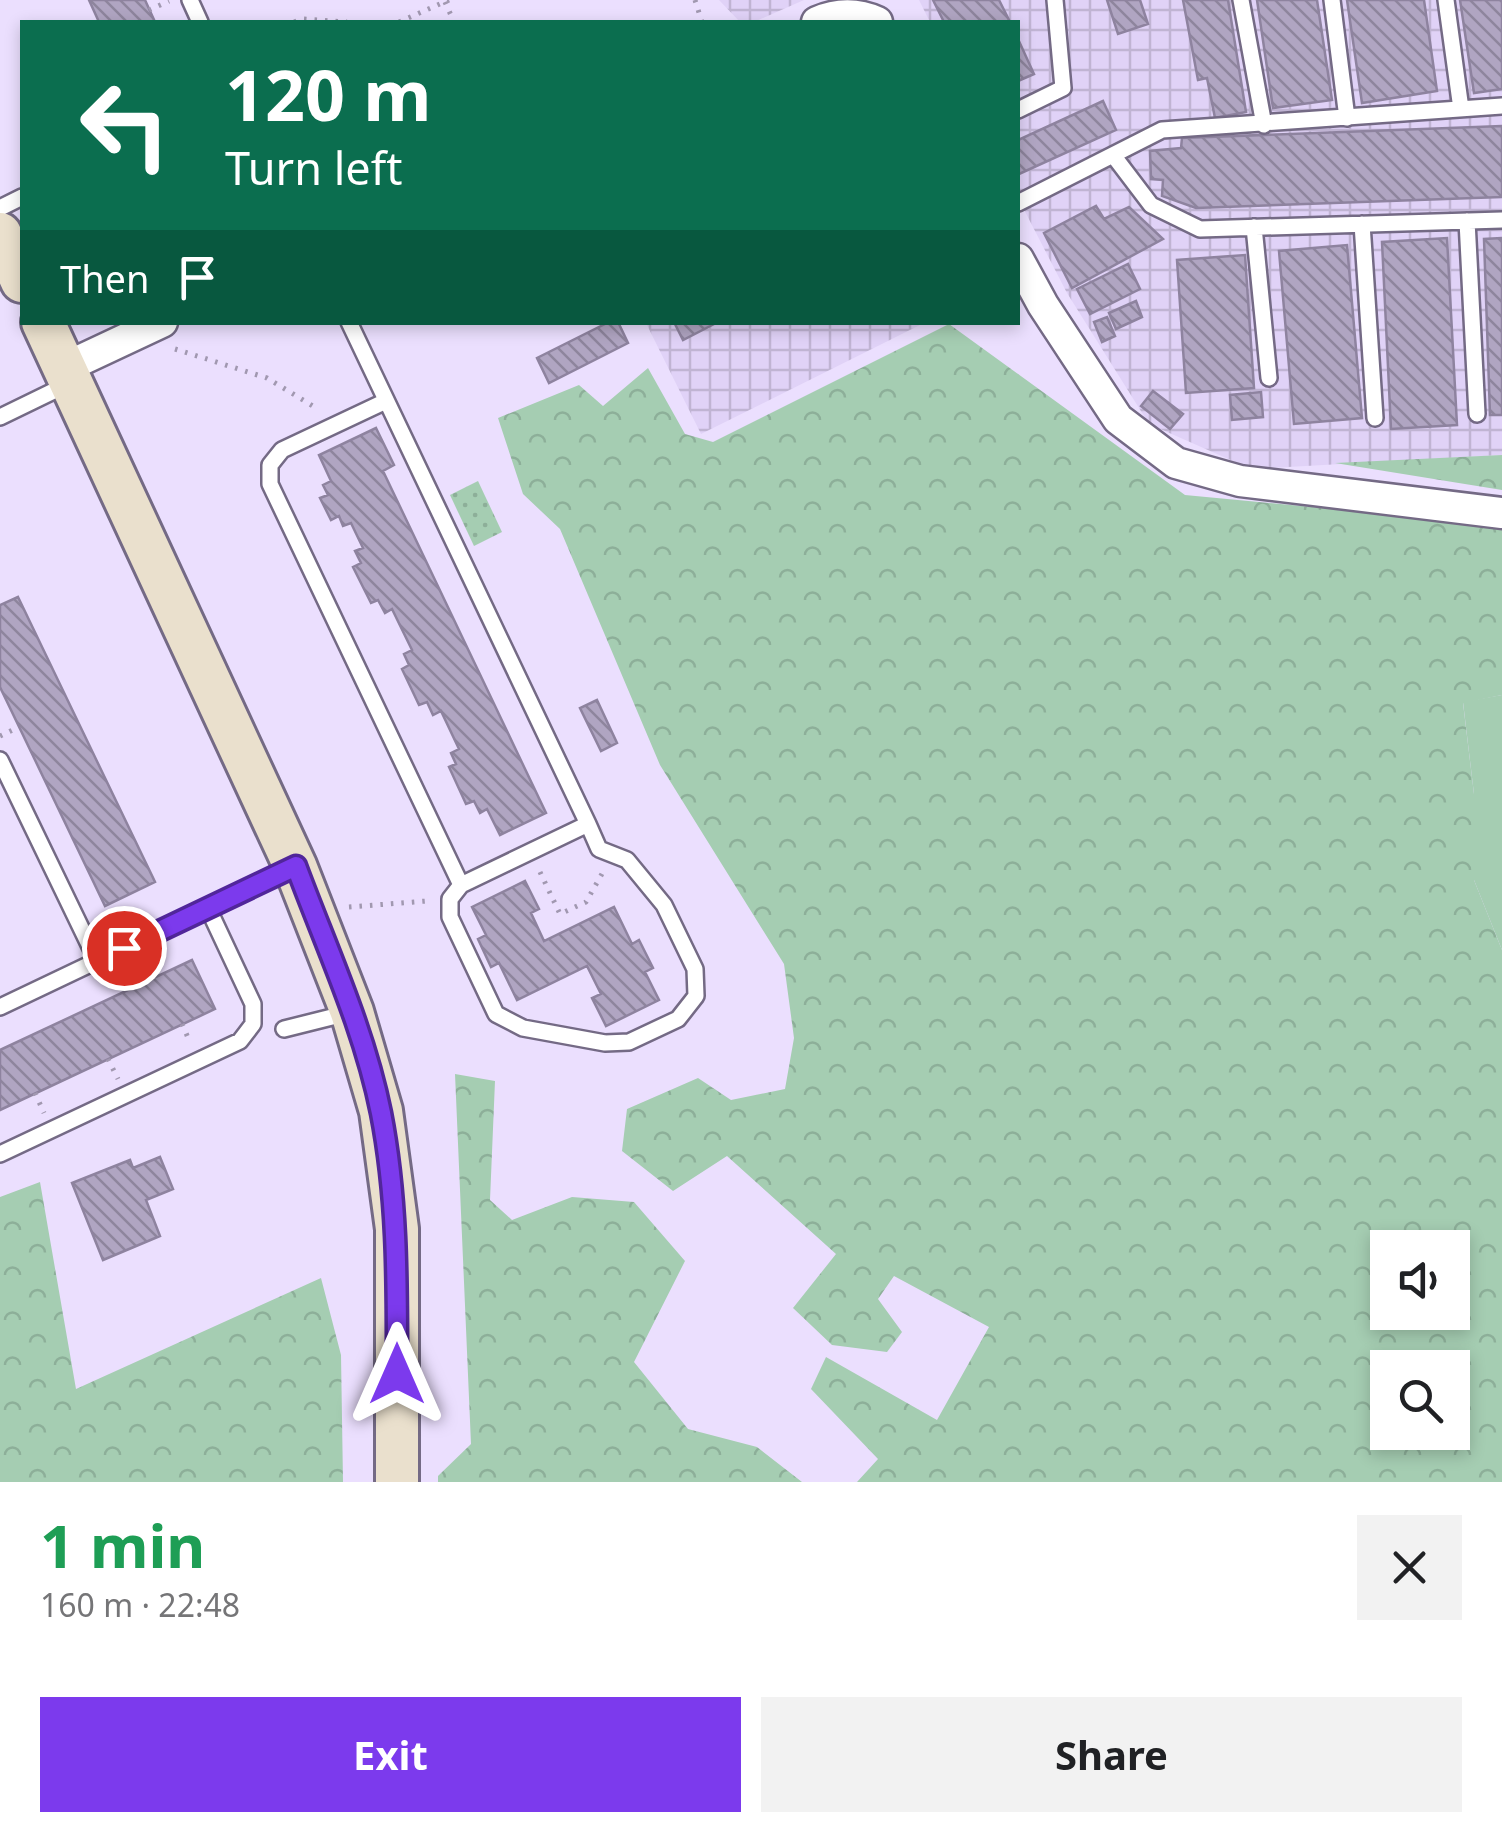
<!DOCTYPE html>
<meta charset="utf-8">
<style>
:root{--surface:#fff;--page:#f2f2f2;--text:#202124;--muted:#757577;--accent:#7c3aed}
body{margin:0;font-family:"Noto Sans",sans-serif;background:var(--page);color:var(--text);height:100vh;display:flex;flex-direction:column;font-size:38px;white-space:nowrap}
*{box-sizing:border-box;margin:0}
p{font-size:32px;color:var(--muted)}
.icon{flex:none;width:55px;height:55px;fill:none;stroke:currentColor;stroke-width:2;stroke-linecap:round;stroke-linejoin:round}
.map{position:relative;height:1482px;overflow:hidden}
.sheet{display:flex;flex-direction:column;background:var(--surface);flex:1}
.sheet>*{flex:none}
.banner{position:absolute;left:20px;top:20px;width:1000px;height:305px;border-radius:0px;box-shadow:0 5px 15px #0003;background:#0b6e4f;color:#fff;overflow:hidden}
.tools{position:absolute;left:1370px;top:1230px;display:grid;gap:20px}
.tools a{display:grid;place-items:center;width:100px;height:100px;border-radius:0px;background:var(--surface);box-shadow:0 5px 15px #0003;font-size:50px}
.pin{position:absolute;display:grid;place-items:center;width:85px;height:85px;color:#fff;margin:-42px;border:5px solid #fff;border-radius:50%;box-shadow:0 2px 10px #0007}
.me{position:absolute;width:110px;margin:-55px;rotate:0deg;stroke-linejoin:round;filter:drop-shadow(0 0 8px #0008)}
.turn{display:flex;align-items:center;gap:35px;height:210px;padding:0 40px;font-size:45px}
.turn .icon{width:130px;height:130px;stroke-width:2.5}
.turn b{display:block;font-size:70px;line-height:85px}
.then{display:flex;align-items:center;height:95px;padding:0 40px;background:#0003;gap:20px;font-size:38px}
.round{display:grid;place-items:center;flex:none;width:105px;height:105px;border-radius:0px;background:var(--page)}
.overview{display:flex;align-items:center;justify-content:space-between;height:170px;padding:0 40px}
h1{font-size:60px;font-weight:700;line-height:75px;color:#1e9e55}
.cta{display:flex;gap:20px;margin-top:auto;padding:20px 40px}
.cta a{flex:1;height:115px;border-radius:0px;background:var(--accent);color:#fff;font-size:40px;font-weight:700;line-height:115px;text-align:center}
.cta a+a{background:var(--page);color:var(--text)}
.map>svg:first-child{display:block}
.industrial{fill:url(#industrial-grid)}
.grass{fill:#a5cdb2}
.forest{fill:url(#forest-crowns);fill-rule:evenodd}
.park{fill:url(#park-dots)}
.building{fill:url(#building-back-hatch);stroke:#8e839f;stroke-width:2.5}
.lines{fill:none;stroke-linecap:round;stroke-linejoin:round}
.service-casing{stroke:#746a85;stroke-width:20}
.minor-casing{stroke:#746a85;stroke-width:35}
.secondary-casing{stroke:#746a85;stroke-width:48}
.path{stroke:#a198b0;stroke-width:5;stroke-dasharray:2.5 8;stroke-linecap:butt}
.service{stroke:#fff;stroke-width:15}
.minor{stroke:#fff;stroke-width:30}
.secondary{stroke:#eae0cd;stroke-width:42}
.route-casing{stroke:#51269a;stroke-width:25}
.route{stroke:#7c3aed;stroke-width:18}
</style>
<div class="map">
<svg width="1502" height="1482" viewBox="0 0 1502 1482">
<defs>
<pattern id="industrial-grid" width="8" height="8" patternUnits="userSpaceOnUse" patternTransform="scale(2.5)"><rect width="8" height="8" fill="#e0d2f7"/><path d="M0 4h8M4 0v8" fill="none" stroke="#c0b4d3"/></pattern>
<pattern id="forest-crowns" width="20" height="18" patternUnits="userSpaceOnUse" patternTransform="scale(2.5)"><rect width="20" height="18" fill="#a5cdb2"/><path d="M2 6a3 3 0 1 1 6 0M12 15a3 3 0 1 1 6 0" fill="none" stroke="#8daf99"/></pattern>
<pattern id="park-dots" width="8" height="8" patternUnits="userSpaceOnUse" patternTransform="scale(2.5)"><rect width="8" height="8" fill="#a5cdb2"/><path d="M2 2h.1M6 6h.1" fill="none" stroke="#8daf99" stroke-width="1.8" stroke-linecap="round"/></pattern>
<pattern id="building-back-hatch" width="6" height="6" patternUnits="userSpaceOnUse" patternTransform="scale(2.5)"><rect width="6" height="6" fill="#b0a5c2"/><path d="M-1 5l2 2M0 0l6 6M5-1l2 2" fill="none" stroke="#8e859d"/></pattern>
</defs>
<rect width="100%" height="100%" fill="#ebdffe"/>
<path class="industrial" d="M 719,0 L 804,0 L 754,22 L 740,22 Z
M 919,0 L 1502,0 L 1502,455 L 1251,469 L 1149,424 L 1067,293 L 1018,198 L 1018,22 L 930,22 Z
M 646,323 L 924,323 L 701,434 Z"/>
<path class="grass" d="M 1502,695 L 1502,950 L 1474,880 L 1474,794 L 1463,702 Z"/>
<path class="forest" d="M 949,324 L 1185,495 L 1502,525 L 1502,695 L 1463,703 L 1474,794 L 1474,880 L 1502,950 L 1502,1482 L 857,1482 L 878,1459 L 811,1389 L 826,1357 L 937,1420 L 989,1327 L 894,1276 L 878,1299 L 902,1332 L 887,1352 L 832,1345 L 793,1308 L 836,1254 L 727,1156 L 673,1191 L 622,1151 L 627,1109 L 698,1078 L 731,1100 L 785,1089 L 794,1038 L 784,964 L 660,765 L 560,529 L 523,494 L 498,418 L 579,385 L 603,406 L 648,368 L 685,434 L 713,442 ZM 1388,1248 L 1452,1248 L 1452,1312 L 1388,1312 ZM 1388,1368 L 1452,1368 L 1452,1432 L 1388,1432 Z
M 1502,455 L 1502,490 L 1335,463 Z
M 455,1074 L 495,1081 L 490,1200 L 512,1220 L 572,1197 L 634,1202 L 685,1261 L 634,1362 L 688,1429 L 757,1447 L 802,1482 L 438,1482 L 438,1476 L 471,1444 Z
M 40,1182 L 76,1389 L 321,1278 L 341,1355 L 343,1482 L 0,1482 L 0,1197 Z"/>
<path class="park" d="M 478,481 L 502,532 L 474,546 L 450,495 Z"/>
<path class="building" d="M 89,0 L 145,0 L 155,22 L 99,22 Z
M 933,0 L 999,0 L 1010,22 L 944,22 Z
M 1107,0 L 1140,0 L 1148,24 L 1118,34 Z
M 1183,0 L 1228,0 L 1246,112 L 1215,118 L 1207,78 L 1198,80 Z
M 1257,0 L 1317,0 L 1332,100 L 1273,108 Z
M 1347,0 L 1424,0 L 1437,91 L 1362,103 Z
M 1460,0 L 1502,0 L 1502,89 L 1474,93 Z
M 1018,39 L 1034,74 L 1018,81 Z
M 1103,101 L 1116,130 L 1019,174 L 1018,140 Z
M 1502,126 L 1502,197 L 1196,208 L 1162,196 L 1163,180 L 1151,179 L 1150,151 L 1181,148 L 1182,138 Z
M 1096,206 L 1104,219 L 1129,207 L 1163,239 L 1072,288 L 1044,233 Z
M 1447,238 L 1457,425 L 1391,429 L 1382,242 Z
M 1502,238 L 1502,415 L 1490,415 L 1484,239 Z
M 1347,245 L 1362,418 L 1294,424 L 1279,251 Z
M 1245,255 L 1254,388 L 1186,393 L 1177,260 Z
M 1128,264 L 1140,289 L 1090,314 L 1077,289 Z
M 1136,301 L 1142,317 L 1116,329 L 1109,313 Z
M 1107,317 L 1115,336 L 1102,342 L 1094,322 Z
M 609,322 L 618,322 L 628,343 L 549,383 L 537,358 Z
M 674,322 L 718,322 L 683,340 Z
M 1153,391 L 1183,414 L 1170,429 L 1141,406 Z
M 1261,392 L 1263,417 L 1232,420 L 1230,395 Z
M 376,428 L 394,465 L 383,471 L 546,813 L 500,835 L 487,809 L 480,813 L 474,801 L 466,804 L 449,767 L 456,764 L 451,753 L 459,749 L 441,711 L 433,715 L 427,702 L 419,705 L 402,669 L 409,665 L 404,654 L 412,650 L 392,609 L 385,613 L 378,600 L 371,603 L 353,567 L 361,563 L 355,551 L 363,548 L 351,523 L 343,526 L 339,516 L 331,520 L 320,498 L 328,495 L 323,485 L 331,481 L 319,455 Z
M 18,597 L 155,882 L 105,906 L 0,687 L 0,605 Z
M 597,700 L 617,743 L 601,751 L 580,708 Z
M 525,881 L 539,909 L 531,913 L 544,941 L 614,907 L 632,944 L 639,940 L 653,968 L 645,972 L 659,1000 L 606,1026 L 592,998 L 601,994 L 587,966 L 517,1000 L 499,963 L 491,967 L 478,939 L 486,935 L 472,907 Z
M 192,960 L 215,1009 L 0,1110 L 0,1050 Z
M 160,1157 L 173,1189 L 146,1200 L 160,1236 L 103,1260 L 72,1183 L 130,1160 L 133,1168 Z"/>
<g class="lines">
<g class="service-casing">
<path id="service" d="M 190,0 L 200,22
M 1241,0 L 1264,125
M 1332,0 L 1347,118
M 1446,0 L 1461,109
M 1018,110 L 1063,88 L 1055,0
M 1113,155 L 1151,205 L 1200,229 L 1502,220
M 1018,203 L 1162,130 L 1502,106
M 0,208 L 22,197
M 1467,221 L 1477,414
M 1362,224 L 1375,418
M 1254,227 L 1269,378
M 349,322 L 588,824 L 599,849 L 627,860 L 664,905 L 695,969 L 696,996 L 678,1019 L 629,1042 L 605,1043 L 523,1028 L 496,1014 L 450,917 L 450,899 L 461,885 L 588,824
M 386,401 L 282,450 L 270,465 L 270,484 L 461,885
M 0,417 L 68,384
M 0,760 L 97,961
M 0,1007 L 294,867
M 284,1029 L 348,1013
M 0,1154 L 240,1041 L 253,1024 L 253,1004 L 208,908"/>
</g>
<g class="minor-casing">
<path id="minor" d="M 817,22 C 838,13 857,13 877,22
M 1018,259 L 1043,305 L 1118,419 L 1176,463 L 1240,481 L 1502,513
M 64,368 L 162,322"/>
</g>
<g class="secondary-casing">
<path id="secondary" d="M 0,234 L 22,281
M 43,322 L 295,866 L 352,1012 L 381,1111 L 397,1229 L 397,1482"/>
</g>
<path class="path" d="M 695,0 L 702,22
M 445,2 L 454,22
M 149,10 L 169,1
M 294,22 L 303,19 L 347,22
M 399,22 L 449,0
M 175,349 L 267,378 L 316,408
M 0,736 L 19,727
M 540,872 L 560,914 L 586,902 L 603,872
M 349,907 L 427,901
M 182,1024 L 189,1040
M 108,1059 L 118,1079
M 35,1093 L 44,1113"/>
<use href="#service" class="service"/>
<use href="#minor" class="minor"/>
<use href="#secondary" class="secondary"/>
</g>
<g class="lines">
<g class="route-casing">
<path id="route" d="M 124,948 L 296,866 C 326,947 364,1028 381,1113 C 398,1200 397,1286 397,1374"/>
</g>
<use href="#route" class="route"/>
</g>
</svg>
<div class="tools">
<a><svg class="icon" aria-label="sound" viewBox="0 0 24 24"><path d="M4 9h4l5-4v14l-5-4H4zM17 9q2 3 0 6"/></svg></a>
<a><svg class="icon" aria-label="search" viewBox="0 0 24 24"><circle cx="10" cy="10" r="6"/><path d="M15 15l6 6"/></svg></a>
</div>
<div class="pin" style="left:124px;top:948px;background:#d93025"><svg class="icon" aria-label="arrive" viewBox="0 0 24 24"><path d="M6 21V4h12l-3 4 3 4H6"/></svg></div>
<svg class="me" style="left:397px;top:1374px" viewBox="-20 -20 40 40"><path d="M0-17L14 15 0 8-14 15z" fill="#7c3aed" stroke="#fff" stroke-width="4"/></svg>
<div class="banner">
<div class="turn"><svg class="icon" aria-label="left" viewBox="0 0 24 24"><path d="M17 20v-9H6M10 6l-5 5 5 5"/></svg><div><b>120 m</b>Turn left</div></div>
<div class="then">Then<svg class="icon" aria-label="arrive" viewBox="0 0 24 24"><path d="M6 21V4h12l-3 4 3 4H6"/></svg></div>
</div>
</div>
<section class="sheet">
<div class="overview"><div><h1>1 min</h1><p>160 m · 22:48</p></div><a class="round"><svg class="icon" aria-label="close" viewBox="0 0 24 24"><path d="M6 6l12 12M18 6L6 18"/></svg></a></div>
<div class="cta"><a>Exit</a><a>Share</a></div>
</section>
